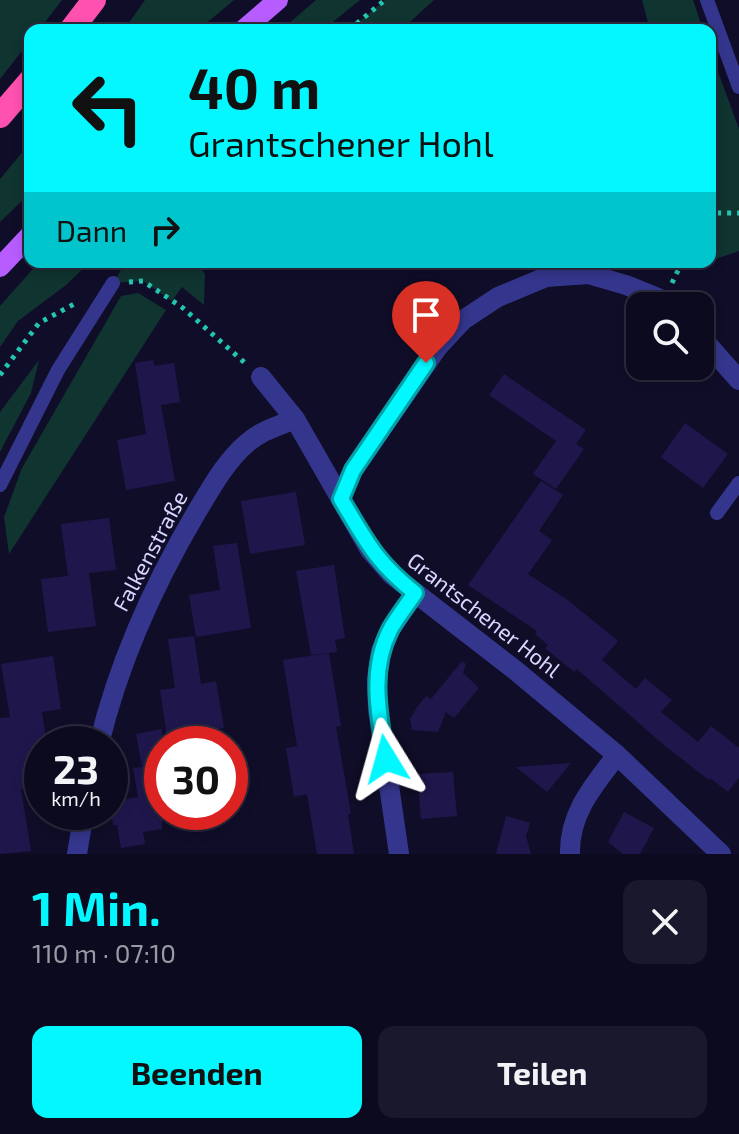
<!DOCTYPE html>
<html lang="de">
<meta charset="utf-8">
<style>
:root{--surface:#0c0a1f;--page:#1a182c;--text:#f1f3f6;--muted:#9a9aa4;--line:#2c2b3d;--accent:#02f7ff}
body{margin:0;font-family:"Exo 2",sans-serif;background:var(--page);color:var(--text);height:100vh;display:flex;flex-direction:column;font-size:30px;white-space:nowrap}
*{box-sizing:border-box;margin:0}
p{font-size:26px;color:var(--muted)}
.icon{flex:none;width:44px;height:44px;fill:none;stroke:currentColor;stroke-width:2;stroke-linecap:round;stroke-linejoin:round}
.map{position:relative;height:854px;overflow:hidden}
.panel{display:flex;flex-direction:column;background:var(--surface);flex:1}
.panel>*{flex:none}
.top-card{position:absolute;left:24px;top:24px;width:692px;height:244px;border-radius:16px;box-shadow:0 4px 12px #0003,0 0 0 2px var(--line);background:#02f7ff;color:#111;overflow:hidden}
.fabs{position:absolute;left:626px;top:292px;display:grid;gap:16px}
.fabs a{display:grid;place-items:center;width:88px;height:88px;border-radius:16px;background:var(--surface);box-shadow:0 4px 12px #0003,0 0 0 2px var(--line);font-size:40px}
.speed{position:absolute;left:24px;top:726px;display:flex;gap:16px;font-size:40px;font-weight:700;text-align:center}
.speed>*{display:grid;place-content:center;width:104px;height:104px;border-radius:50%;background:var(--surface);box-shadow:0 4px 12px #0003,0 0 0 2px var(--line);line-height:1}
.speed small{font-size:20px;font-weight:400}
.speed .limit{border:12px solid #d22;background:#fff;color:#111}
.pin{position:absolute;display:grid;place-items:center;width:68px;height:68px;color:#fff;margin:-82px -34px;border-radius:50% 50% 50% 0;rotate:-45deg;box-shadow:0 0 8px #0007}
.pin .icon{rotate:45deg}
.me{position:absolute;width:88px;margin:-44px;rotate:352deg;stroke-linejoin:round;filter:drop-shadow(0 0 6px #0008)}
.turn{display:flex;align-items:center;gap:28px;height:168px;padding:0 32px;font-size:36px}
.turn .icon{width:104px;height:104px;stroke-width:2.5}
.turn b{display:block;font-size:56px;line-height:68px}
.then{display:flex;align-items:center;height:76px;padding:0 32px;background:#0003;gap:16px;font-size:30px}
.round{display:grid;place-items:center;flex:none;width:84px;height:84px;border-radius:16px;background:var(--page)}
.headline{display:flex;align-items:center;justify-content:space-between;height:136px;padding:0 32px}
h1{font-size:48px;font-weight:700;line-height:60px;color:var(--accent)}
.primary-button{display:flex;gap:16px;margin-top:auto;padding:16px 32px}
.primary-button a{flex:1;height:92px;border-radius:16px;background:var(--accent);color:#111;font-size:32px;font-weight:700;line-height:92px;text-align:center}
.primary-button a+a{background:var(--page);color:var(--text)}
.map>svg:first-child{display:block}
.green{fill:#103430}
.building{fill:#1f174c}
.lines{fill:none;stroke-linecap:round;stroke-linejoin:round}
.path{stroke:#23c6b1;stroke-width:5;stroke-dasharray:4 6;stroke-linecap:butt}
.service{stroke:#34368d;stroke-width:14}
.minor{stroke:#34368d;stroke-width:20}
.primary{stroke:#b75dff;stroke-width:20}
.motorway{stroke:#ff51b0;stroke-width:24}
.route-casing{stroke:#01a1a6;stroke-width:20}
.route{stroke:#02f7ff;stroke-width:14}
.labels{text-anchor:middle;stroke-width:6;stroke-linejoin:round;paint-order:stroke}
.street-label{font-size:22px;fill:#d8d6ff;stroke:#100d29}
</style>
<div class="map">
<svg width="739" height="854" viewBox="0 0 739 854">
<rect width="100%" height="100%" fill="#100d29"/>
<path class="green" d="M 0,0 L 62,0 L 39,30 L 30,30 L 30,41 L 0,79 Z
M 145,0 L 234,0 L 198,30 L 124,30 Z
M 316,0 L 360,0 L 323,30 L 281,30 Z
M 385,0 L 434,0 L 401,30 L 349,30 Z
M 642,0 L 693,0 L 703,30 L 650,30 Z
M 710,50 L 739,129 L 739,251 L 710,261 Z
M 30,143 L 30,193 L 0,222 L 0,179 Z
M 39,262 L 90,262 L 66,285 L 18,321 L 0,347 L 0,306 Z
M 126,262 L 197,262 L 205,274 L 204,305 L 182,287 L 172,301 L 143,281 L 113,283 Z
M 138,293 L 166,310 L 9,554 L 4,517 L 22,468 L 121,296 Z
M 39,360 L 31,393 L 0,452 L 0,412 Z"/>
<path class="building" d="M 153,360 L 154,366 L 174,363 L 180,402 L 161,405 L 175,481 L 126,490 L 117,440 L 146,434 L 135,363 Z
M 504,374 L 586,430 L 576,444 L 584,449 L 556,489 L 533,474 L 556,441 L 489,395 Z
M 685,423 L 728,454 L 703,488 L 661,457 Z
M 541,481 L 563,495 L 539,531 L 552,540 L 528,574 L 569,601 L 618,641 L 602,660 L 636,689 L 645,678 L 672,700 L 661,712 L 698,742 L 711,726 L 739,748 L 739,778 L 728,792 L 710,778 L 709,780 L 664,745 L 577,669 L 574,672 L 545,648 L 548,645 L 535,634 L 537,631 L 468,585 Z
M 296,492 L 305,545 L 250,554 L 241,501 Z
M 109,518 L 116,570 L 89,573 L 96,626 L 48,632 L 41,579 L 68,576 L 61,524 Z
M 237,543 L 251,628 L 196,637 L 189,595 L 220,590 L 213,546 Z
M 334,565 L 345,638 L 335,640 L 337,652 L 311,655 L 296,571 Z
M 194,636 L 201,684 L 216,681 L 224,728 L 167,737 L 160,690 L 175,688 L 168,639 Z
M 329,653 L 341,726 L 336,727 L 351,814 L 348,814 L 354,854 L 317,854 L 307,794 L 294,797 L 286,748 L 297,746 L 283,660 Z
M 53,656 L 61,709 L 42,712 L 47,744 L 42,744 L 42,786 L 21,789 L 31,851 L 0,854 L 0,718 L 10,717 L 1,664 Z
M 462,661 L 466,664 L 463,673 L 479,688 L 454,718 L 446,712 L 438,732 L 412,730 L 410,719 L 417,707 L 426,696 L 431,699 Z
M 162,729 L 162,829 L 143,832 L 145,844 L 121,848 L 117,825 L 113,825 L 110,802 L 138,797 L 133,768 L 142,767 L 136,734 Z
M 571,763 L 547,792 L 516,767 Z
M 453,772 L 457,816 L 421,819 L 417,774 Z
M 624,812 L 654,828 L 640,854 L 623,854 L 608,842 Z
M 506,816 L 530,823 L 526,836 L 531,854 L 496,854 Z"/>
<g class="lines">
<path class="path" d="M 349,30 L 385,0
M 710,220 L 717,213 L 739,213
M 129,282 L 143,281 L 183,308 L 245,363
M 672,283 L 682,262
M 0,375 L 39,323 L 76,303"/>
<path class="service" d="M 707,0 L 739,87
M 0,485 L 58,370 L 113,283
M 717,513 L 739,483"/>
<path class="minor" d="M 700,336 L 739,380
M 261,377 L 295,419 L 370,550 L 391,574 L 515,670 L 617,755 L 721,854
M 341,499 L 353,470 L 437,348 L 463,320 L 498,297 L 546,277 L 588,274 L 626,285 L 658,298 L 668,306
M 99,744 C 119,661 153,586 196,513 C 210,490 225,462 246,444 C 260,431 278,426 295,419
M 77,854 L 84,812
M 399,854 L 378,710 L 377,679 L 381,651 L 391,628 L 415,593
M 570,854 C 569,813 594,785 617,755"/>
<path class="primary" d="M 243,30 L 278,0
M 0,267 L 30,235"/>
<path class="motorway" d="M 71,30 L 94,0
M 0,116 L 30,81"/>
</g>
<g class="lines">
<g class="route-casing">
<path id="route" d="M 386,759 C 379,715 369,671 390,630 C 397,617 407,605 415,593 C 376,562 366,541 341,499 L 353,470 L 426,363"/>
</g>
<use href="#route" class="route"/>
</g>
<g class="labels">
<g class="street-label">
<text transform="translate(150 551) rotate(-62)" y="8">Falkenstraße</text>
<text transform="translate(484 615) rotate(38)" y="8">Grantschener Hohl</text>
</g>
</g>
</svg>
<div class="fabs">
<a><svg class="icon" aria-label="search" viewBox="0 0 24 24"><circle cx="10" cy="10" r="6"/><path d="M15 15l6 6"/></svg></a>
</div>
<div class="speed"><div>23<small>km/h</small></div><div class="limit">30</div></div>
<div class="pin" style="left:426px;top:363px;background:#d93025"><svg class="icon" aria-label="arrive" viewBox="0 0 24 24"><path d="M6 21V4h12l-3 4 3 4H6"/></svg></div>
<svg class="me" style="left:386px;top:759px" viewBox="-20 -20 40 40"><path d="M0-17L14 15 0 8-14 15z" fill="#02f7ff" stroke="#fff" stroke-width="4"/></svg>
<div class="top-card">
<div class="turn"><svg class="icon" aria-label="left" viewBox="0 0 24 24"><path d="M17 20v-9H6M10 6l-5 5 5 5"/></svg><div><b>40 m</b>Grantschener Hohl</div></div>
<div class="then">Dann<svg class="icon" aria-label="right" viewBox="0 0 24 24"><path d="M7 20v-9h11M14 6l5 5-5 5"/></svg></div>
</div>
</div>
<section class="panel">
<div class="headline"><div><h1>1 Min.</h1><p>110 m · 07:10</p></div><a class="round"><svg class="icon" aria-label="close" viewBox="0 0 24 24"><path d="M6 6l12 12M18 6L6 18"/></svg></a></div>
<div class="primary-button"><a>Beenden</a><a>Teilen</a></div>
</section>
